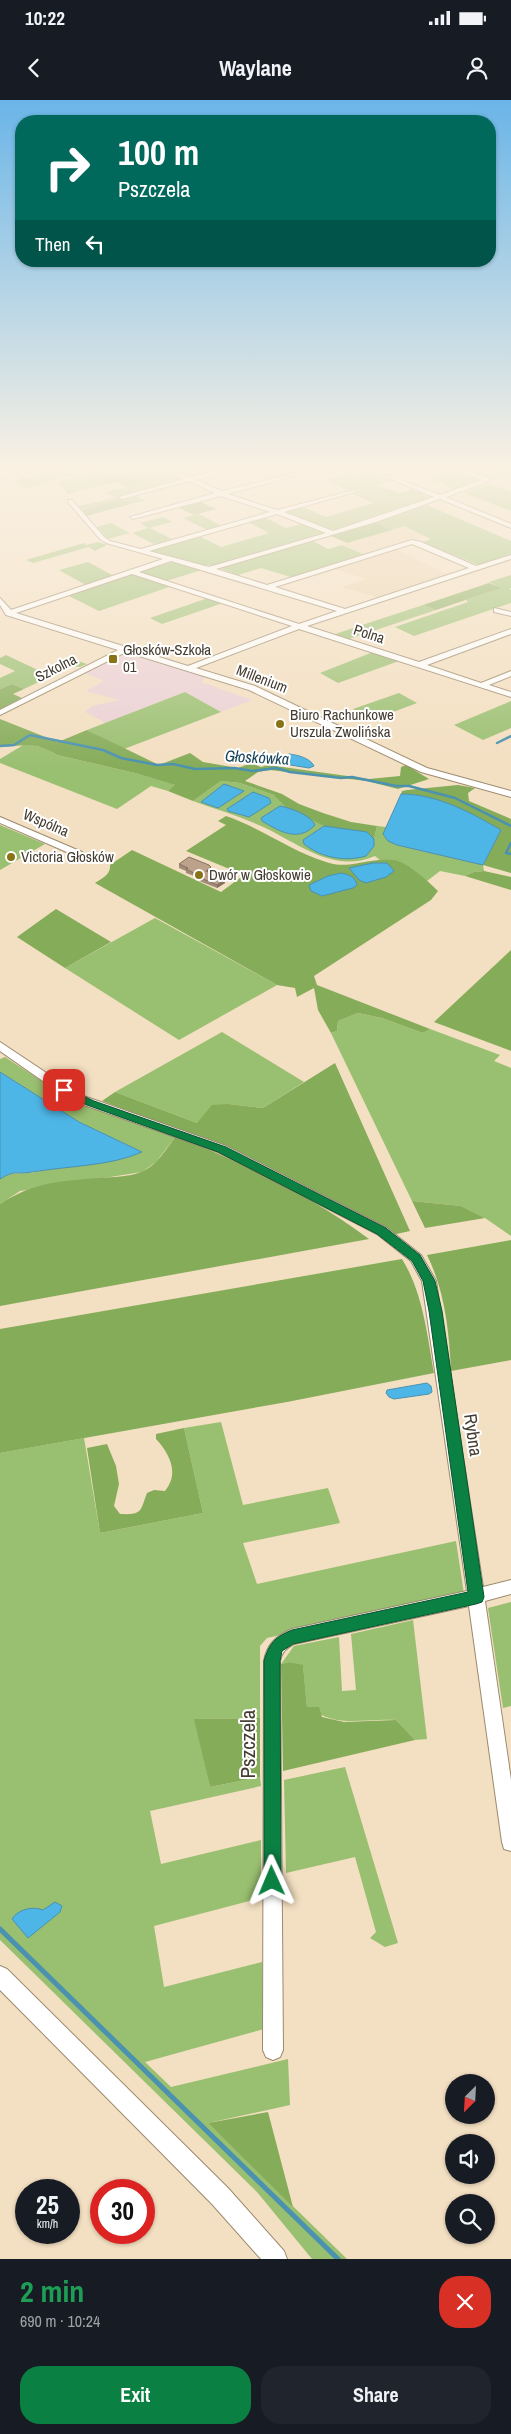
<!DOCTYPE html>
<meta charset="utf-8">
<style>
:root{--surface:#171b24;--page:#20242c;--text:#f1f3f6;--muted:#9ea1a6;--accent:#0b8043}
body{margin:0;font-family:"Archivo Narrow",sans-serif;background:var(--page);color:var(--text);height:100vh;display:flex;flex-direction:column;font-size:19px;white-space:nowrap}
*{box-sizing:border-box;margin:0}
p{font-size:16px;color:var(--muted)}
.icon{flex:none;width:28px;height:28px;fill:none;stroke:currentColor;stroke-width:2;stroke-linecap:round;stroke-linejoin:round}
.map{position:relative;height:2159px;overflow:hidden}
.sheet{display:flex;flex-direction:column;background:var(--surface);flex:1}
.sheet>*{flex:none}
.hud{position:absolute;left:15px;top:15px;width:481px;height:152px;border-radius:20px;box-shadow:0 1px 4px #0004;background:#00695c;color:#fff;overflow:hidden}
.needle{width:32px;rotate:204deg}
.buttons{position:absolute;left:445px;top:1974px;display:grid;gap:10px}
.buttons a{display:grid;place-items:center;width:50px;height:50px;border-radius:50%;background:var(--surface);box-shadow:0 1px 4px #0004;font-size:25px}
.speed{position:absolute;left:15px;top:2079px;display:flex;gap:10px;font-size:25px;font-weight:700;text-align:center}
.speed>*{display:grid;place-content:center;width:65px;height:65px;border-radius:50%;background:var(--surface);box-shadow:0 1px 4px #0004;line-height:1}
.speed small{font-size:12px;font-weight:400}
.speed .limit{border:8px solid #d22;background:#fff;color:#111}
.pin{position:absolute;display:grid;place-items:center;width:42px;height:42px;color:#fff;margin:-21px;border-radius:10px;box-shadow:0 2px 8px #0006}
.me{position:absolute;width:55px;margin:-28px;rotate:359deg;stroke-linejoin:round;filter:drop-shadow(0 0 4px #0008)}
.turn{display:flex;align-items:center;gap:18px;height:105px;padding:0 20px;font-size:22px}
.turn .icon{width:65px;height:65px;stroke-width:2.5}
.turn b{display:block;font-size:35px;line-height:42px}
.then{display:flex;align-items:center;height:48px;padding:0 20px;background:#0003;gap:10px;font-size:19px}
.round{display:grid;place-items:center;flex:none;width:52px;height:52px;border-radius:20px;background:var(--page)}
.overview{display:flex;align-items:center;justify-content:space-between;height:85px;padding:0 20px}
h1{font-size:30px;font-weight:700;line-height:38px;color:#1e9e55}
.button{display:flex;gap:10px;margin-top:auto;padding:10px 20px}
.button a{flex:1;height:58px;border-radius:20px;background:var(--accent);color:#fff;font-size:20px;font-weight:700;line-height:58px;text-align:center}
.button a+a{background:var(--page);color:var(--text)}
.status{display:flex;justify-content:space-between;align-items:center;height:35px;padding:0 25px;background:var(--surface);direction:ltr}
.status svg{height:14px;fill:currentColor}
header{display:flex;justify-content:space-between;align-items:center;height:65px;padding:0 20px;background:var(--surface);font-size:22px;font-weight:700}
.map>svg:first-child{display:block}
.built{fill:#ebd3af}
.education{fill:#ebd0d5}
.green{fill:#99bf70}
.forest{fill:#85ac59}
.water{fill:#4eb6e7;stroke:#4b91b0}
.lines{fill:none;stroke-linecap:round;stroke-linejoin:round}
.stream-far1{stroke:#4b91b0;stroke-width:2.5}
.stream{stroke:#4b91b0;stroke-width:5}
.minor-casing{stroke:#9c8a6e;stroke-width:2}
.minor{fill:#fff;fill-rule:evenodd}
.wall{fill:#a38b78}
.shaded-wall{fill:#847161}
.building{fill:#bda28b;stroke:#847161}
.route{fill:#0b8043;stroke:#07532c}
.poi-dot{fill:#887315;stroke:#fff;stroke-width:2}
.labels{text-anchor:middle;stroke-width:4;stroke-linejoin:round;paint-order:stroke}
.far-street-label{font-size:15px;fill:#443c30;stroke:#fff}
.far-poi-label{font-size:15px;fill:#443c30;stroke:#fff;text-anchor:start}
.far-water-label{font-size:16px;font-style:italic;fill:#174358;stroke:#fff}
.street-label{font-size:18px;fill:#443c30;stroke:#fff}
.near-street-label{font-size:21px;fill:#443c30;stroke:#fff}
</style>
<div class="status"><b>10:22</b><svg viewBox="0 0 49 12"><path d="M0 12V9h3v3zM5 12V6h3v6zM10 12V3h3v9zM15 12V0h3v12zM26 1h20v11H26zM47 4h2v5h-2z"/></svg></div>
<header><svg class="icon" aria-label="back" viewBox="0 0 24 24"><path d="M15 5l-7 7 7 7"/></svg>Waylane<svg class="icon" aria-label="person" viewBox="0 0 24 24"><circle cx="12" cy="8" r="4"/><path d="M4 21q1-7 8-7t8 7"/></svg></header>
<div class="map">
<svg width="511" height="2159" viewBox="0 0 511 2159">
<rect width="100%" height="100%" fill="#f3dfc1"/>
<path class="built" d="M 404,426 L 427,437 L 365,455 L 342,445 Z
M 397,450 L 450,475 L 379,498 L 342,487 L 367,479 L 334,469 Z"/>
<path class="education" d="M 126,554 L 206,577 L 201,582 L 252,600 L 221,612 L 185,592 L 106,623 L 85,612 L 92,606 L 120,600 L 86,591 L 104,581 L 82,572 Z"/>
<path class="green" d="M 63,367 L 77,367 L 85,371 L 26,388 L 13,381 Z
M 105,367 L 145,367 L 99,378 L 108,384 L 67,394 L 58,382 Z
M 495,367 L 511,367 L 511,375 L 494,381 L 475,373 Z
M 457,370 L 482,380 L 482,382 L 457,390 L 428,378 Z
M 369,372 L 393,380 L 379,385 L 399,393 L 414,389 L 432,398 L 337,430 L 327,429 L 284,413 L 303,407 L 326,417 L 373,403 L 351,393 L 360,390 L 349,391 L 324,380 L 350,373 L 356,375 Z
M 173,375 L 185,380 L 118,398 L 120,399 L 134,395 L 146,401 L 131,404 L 120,399 L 82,410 L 78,406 L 116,398 L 106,392 Z
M 489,384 L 511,391 L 511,411 L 464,393 Z
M 427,405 L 511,441 L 511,456 L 482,465 L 476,464 L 422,442 L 431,439 L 404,426 L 392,430 L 376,422 Z
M 199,414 L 222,426 L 207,430 L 183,418 Z
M 163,417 L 172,422 L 150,428 L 172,439 L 154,444 L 132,433 L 148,428 L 140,423 Z
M 264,417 L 286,428 L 305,423 L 324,433 L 215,465 L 203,465 L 147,452 L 151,449 L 197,435 L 221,447 L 269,433 L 248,422 Z
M 111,423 L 130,433 L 108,439 L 97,427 Z
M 313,441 L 328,449 L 342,445 L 365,455 L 291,477 L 261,468 L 238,475 L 219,468 Z
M 98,442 L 107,445 L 95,451 L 89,447 L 33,463 L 26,460 L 84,443 L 86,445 Z
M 88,462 L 114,476 L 86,485 L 59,470 Z
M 172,462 L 205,469 L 166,481 L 139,472 Z
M 133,473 L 172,486 L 99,511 L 67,495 Z
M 511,475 L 511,488 L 509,489 L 511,490 L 511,503 L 414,536 L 395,527 L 468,502 L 466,500 L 500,488 L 489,482 Z
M 208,498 L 223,503 L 162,524 L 150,518 Z
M 423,505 L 436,510 L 349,539 L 335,534 Z
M 373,552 L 399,561 L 338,583 L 320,573 Z
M 6,555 L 40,571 L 69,558 L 87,564 L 80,567 L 72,566 L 24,589 L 12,584 L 0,589 L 0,578 L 15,571 L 0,564 L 0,558 Z
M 185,592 L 221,612 L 124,649 L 87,630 Z
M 399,593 L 417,603 L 372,620 L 353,609 Z
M 511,601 L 511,628 L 483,640 L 454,625 Z
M 25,644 L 46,648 L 57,655 L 135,673 L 176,685 L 168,691 L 151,686 L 117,709 L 0,663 L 0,659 Z
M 221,681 L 240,683 L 274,695 L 324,726 L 367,732 L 374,739 L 377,726 L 386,727 L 384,734 L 397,745 L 483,765 L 484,771 L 474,772 L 465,776 L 440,771 L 427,781 L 398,761 L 381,761 L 375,756 C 332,774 299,743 261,726 C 239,716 215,709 193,701 Z
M 0,725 L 45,744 L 0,770 Z
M 155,818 L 277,885 L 179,940 L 65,868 Z
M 358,913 L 382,918 L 423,933 L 430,929 L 500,955 L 494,961 L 511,968 L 511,1136 L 485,1118 L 461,1106 L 412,1101 L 331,933 L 337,931 L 338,921 Z
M 222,932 L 304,982 L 263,1008 L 229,1004 L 197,1023 L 115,992 Z
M 5,957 L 74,1002 L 176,1036 L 156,1062 L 142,1072 L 20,1091 L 0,1104 L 0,1079 C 13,1071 14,1074 29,1073 C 43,1071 56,1067 71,1066 C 96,1062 119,1063 142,1052 L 79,1022 L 0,972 L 0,959 Z
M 221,1322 L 243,1405 L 328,1388 L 340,1423 L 243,1443 L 257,1484 L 456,1441 L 464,1494 L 267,1538 L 260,1546 L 260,1618 L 195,1619 L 210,1687 L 260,1677 L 261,1686 L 150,1711 L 161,1764 L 261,1740 L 261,1798 L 154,1826 L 164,1887 L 262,1862 L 264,1929 L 145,1962 L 171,1987 L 288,1959 L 290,2005 L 208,2023 L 347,2159 L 312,2159 L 257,2092 L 0,1840 L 0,1353 L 84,1338 L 100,1433 L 203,1413 L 184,1328 Z
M 511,1502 L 511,1606 L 503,1608 L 488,1508 Z
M 413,1520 L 427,1639 L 415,1640 L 396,1620 C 360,1618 339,1629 307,1607 L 303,1566 L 289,1562 L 281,1564 L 294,1546 L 339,1537 L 342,1591 L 356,1590 L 351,1534 Z
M 345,1667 L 398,1843 L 385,1847 L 370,1838 L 376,1832 L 355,1757 L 286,1773 L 284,1680 Z"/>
<path class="forest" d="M 145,367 L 203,367 L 126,387 L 115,382 L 108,384 L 98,379 Z
M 120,399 L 131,404 L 87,416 L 82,410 Z
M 199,401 L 216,409 L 194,415 L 177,407 Z
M 376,422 L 392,430 L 347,443 L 331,436 Z
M 489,483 L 501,488 L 436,510 L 423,505 Z
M 12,584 L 24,589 L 13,594 L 22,598 L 0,610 L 0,589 Z
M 0,619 L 58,642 L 87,630 L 159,665 L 190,653 L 203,662 L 238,668 L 251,663 L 261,667 L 268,665 L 369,679 L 400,676 L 401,667 L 406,665 L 429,679 L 398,689 L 367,681 L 270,670 L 258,672 L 245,681 L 282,694 L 299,704 L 323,713 L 351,722 L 377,726 L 374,739 L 367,732 L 324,726 L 286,707 L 274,695 L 240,683 L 221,681 L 193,701 L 168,691 L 175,685 L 135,673 L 57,655 C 36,641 23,646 0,647 Z
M 458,685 L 475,688 L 468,693 L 469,701 L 511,719 L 511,773 L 483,765 L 501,730 C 469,713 438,694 401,694 L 402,691 L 407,690 Z
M 226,716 C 261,728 291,751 326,762 C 343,768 355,763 371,761 C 379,760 391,759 398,761 C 410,765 429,782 438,791 L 431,800 L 314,876 L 317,885 L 430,929 L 423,933 L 382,918 L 358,913 L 338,921 L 337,931 L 331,933 L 318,910 L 314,888 L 297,897 L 295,888 L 277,885 L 95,783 C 103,778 111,774 110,765 L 132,750 L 221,792 L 244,775 L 186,751 L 226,725 L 218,721 Z
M 484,771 L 511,777 L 511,790 L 465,776 L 474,772 Z
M 56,809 L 111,842 L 65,868 L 17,837 Z
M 511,850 L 511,951 L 434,922 Z
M 335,963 L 410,1131 L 392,1135 L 366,1117 L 231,1050 L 102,1001 L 115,992 L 197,1023 L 212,1005 L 229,1004 L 263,1008 Z
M 176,1036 C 244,1064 311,1095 369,1139 L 0,1206 L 0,1104 C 34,1082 60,1081 99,1078 C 113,1077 128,1077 141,1072 C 157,1066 166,1049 176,1036 Z
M 412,1101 L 461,1106 L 485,1118 L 425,1128 Z
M 511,1140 L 511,1260 L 451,1271 C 449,1231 445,1191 427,1155 Z
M 402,1159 C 423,1193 427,1234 434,1273 L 287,1302 L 0,1353 L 0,1229 Z
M 184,1328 L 203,1413 L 100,1433 L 87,1348 L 107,1344 L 116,1366 L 119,1384 L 114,1406 L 120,1414 C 143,1415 140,1411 147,1393 L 154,1390 L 165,1391 C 180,1373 169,1353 156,1339 L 156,1334 Z
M 289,1562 L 303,1565 L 307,1607 L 319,1607 L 322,1617 L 344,1622 L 396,1620 L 415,1640 L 283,1671 L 281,1564 Z
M 260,1618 L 260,1677 L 210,1687 L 194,1619 Z
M 268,2012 L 293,2107 L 208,2023 Z"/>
<path class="water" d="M 289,654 C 298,655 310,658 314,666 L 309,668 L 272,662 Z
M 224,684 L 244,691 L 218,708 L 201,702 Z
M 253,692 L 269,698 L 271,703 L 249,717 L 228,711 L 227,709 Z
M 401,694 C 437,694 470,712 501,730 L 483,765 L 397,745 L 388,741 L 383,734 Z
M 280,706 C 290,708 311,715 315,725 C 298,743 279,731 262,721 L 261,718 Z
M 324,726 L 367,732 L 374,739 L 374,746 L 366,756 C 345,762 322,758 304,744 L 303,740 Z
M 373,763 L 387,763 L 394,771 L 386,777 L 366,783 L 359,780 L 349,768 Z
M 341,773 C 349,775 355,776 357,785 L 353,788 L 322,796 L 311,791 L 309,785 L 328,776 Z
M 0,972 L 79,1022 L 142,1052 C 111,1066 68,1066 32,1072 C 16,1075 16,1069 0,1079 Z
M 427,1283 L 431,1286 L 432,1292 L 429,1294 L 394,1299 L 389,1297 L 386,1293 L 387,1290 Z
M 55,1802 L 62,1806 L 60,1812 L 28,1838 L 12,1819 C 18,1809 33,1806 43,1810 Z"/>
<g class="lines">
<path class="stream-far1" d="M 497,643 L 511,636
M 0,646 L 14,645 L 30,635 L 103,650 L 121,658 L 157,665 L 173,664 L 195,669 L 234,668 L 253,671 L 276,668 L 290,672 L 341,678 L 352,677 L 396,686 L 409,686 L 455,698 L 511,726
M 511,743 L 506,753 L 511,754"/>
<path class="stream" d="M 0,1829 L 338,2159"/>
<g class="minor-casing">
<path id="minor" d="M 24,367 L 34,367 L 0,377 L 0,373 Z
M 231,367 L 241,367 L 196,380 L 222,391 L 312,369 L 312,371 L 228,394 L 277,410 L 355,390 L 355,392 L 284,412 L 333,431 L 434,397 L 376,373 L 376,371 L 440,395 L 482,380 L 451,367 L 460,367 L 490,379 L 490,381 L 446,397 L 511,424 L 511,428 L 440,399 L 376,422 L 216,469 L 267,485 L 412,440 L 421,442 L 476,466 L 511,455 L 511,459 L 307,526 L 419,562 L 511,529 L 511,534 L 427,565 L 481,583 L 511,571 L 511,576 L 489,585 L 511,592 L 511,597 L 299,529 L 196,568 L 255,586 L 427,668 L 511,691 L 511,697 L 421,672 L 249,590 L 126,552 L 0,615 L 0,610 L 118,550 L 6,515 L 0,505 L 0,498 L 11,510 L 163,459 L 106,443 L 100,439 L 68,402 L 68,400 L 72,400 L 104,437 L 110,441 L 141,449 L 270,412 L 221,396 L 133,419 L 130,417 L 215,393 L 189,381 L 122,399 L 119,397 L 184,379 L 176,375 L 176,373 L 191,377 ZM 277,414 L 326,433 L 209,467 L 149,451 ZM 412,444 L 469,468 L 345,509 L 275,487 ZM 171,461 L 337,511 L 299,524 L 139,472 ZM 132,474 L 292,526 L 188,566 L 16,513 Z
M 494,508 L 511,512 L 511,516 L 494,512 Z
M 0,717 L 82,752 L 84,754 L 79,757 L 76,756 L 0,723 Z
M 0,942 L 78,994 L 226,1046 L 387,1128 L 421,1155 L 436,1181 L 483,1487 L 511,1480 L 511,1494 L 485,1501 L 511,1680 L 511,1751 L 504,1749 L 502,1742 L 469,1506 L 294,1544 C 286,1548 282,1552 280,1561 L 283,1950 L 280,1957 L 273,1960 L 266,1957 L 263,1950 L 264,1561 C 267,1544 276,1536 292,1529 L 467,1491 L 422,1181 L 411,1161 L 377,1134 L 218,1052 L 70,1000 L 0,951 Z
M 0,1866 L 7,1869 L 228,2088 L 284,2151 L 287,2159 L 261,2159 L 212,2104 L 0,1890 Z"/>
</g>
<use href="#minor" class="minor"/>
</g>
<path class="wall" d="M 179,764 L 211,771 L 209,772 L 225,783 L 217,788 L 194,779 L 194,776 L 186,773 L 186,771 L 179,768 Z"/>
<path class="shaded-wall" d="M 211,767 L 211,771 L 206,775 L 206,771 Z
M 225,779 L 225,783 L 217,788 L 217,785 Z"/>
<path class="building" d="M 189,757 L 209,765 L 211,767 L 206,771 L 225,779 L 217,785 L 194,775 L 196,774 L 186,769 L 188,768 L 179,764 Z"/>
<linearGradient id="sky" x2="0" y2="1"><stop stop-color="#6ab5e8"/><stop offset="0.55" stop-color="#faf1e3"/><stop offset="1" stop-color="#faf1e3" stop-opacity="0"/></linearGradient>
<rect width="511" height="669" fill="url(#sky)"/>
<path class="route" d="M 64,987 L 94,1001 L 226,1047 L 386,1128 L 420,1155 L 435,1181 L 442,1211 L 484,1497 L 482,1502 L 476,1504 L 293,1544 L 282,1551 L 280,1561 L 281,1781 L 279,1787 L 272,1790 L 266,1787 L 264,1781 L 264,1561 C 269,1543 275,1537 292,1530 L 468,1492 L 429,1211 L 423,1181 L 412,1161 L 377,1134 L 218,1052 L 87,1005 L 60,993 L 59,990 Z"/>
<g class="poi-dot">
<rect x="108" y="554" width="10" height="10" rx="2.5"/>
<circle cx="280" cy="624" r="5"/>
<circle cx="11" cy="757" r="5"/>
<circle cx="199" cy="775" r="5"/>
</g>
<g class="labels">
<g class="far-street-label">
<text transform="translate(369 534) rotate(18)" y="5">Polna</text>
<text transform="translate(56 568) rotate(-27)" y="5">Szkolna</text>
<text transform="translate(262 579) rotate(21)" y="5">Millenium</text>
<text transform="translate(46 723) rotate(23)" y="5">Wspólna</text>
</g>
<g class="far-poi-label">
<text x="123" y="555">Głosków-Szkoła<tspan x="123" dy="17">01</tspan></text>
<text x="290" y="620">Biuro Rachunkowe<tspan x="290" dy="17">Urszula Zwolińska</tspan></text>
<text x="21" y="762">Victoria Głosków</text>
<text x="209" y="780">Dwór w Głoskowie</text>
</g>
<g class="far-water-label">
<text transform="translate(257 657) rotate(3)" y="6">Głoskówka</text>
</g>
<g class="street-label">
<text transform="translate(473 1335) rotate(82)" y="6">Rybna</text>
</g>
<g class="near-street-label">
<text transform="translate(248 1644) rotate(-90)" y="7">Pszczela</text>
</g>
</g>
</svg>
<div class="buttons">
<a><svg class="needle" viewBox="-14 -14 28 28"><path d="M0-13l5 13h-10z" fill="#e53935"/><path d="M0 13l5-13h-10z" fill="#9ea1a6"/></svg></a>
<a><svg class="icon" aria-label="sound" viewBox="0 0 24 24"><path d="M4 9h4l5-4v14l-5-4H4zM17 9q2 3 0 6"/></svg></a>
<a><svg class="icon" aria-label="search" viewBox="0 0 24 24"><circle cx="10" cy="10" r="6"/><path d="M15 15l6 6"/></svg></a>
</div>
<div class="speed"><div>25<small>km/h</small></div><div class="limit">30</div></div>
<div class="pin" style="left:64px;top:990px;background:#d93025"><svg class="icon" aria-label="arrive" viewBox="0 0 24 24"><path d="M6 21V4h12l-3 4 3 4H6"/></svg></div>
<svg class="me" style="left:272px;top:1781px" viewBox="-20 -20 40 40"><path d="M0-17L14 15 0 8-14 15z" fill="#0b8043" stroke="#fff" stroke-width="4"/></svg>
<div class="hud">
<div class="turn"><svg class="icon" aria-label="right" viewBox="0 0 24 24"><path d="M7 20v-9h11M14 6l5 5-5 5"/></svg><div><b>100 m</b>Pszczela</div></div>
<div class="then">Then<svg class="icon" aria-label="left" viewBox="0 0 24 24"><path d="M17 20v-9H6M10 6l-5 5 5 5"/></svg></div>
</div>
</div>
<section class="sheet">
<div class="overview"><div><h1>2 min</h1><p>690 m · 10:24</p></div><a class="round" style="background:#d93025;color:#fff"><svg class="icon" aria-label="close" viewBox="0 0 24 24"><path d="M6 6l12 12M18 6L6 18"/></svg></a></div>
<div class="button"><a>Exit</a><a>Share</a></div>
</section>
